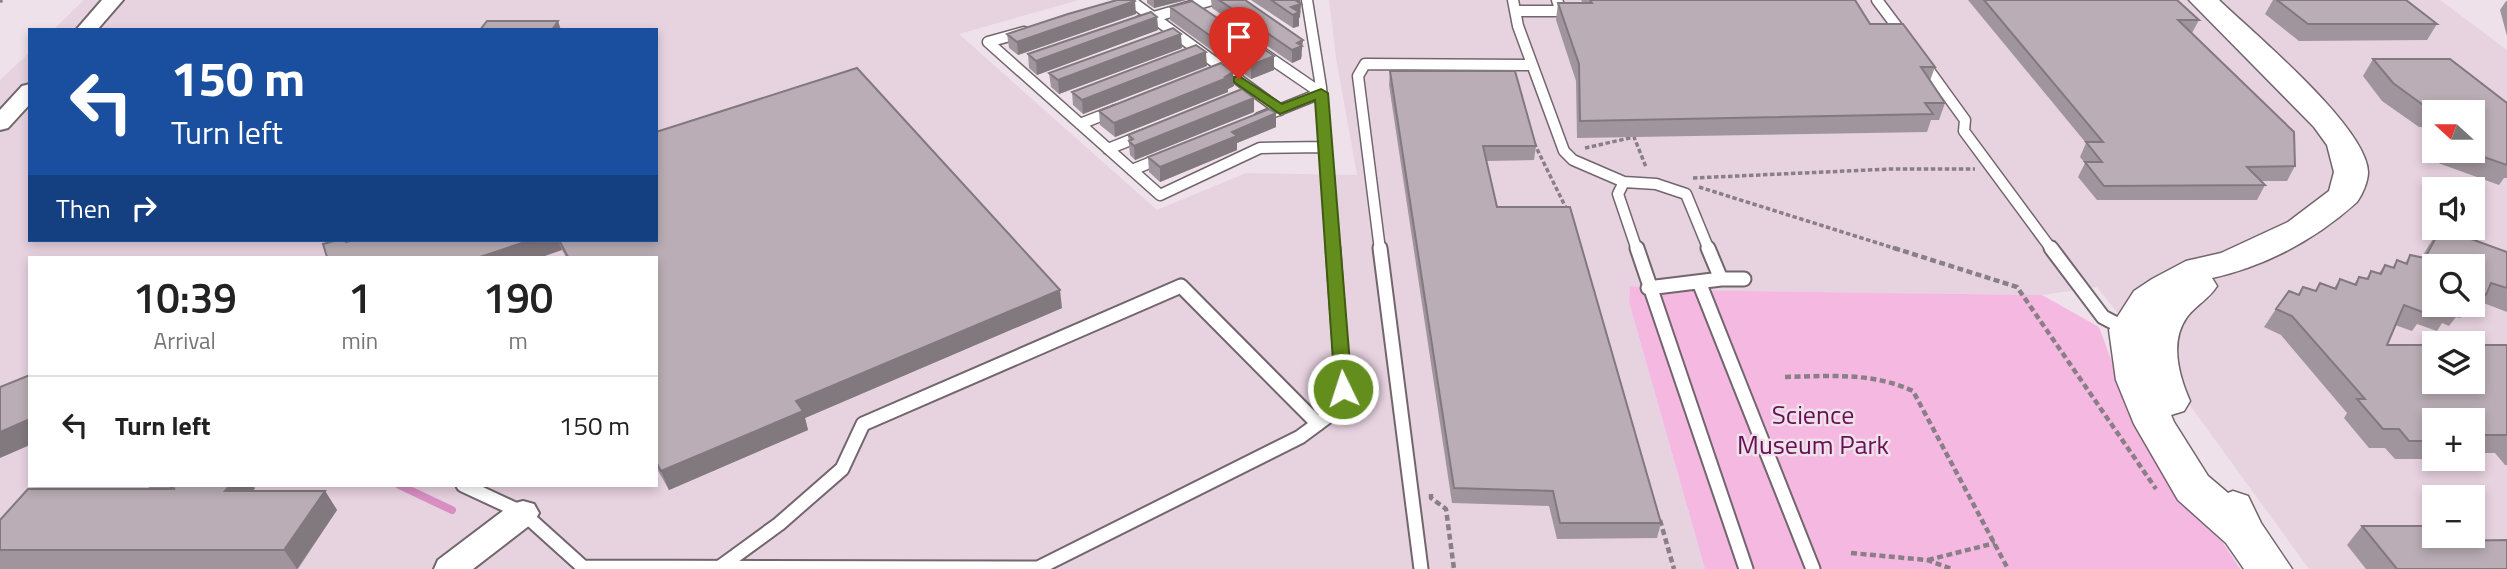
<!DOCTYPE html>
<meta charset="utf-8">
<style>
:root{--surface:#fff;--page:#f2f2f2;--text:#222;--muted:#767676;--line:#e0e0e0}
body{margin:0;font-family:"Titillium Web",sans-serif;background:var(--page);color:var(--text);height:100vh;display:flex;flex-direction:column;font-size:26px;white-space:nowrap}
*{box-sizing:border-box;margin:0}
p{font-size:23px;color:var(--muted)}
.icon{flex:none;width:38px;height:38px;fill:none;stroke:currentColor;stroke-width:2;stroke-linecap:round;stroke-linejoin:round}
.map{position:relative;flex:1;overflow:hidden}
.sheet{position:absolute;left:28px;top:256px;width:630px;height:231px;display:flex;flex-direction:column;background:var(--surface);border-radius:0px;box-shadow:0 4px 10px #0003}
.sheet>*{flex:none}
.guide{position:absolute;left:28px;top:28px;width:630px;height:214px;border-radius:0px;box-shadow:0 4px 10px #0003;background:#1a4fa0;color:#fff;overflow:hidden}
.needle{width:46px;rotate:291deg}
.buttons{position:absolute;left:2422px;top:100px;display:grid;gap:14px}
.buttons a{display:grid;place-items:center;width:63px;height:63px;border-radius:0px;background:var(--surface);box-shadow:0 4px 10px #0003;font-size:35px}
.pin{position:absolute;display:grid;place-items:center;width:60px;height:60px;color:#fff;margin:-72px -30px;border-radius:50% 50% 50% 0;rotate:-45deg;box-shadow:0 0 7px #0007}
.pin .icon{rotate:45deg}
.me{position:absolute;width:77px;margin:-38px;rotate:356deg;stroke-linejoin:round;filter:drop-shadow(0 0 5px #0008)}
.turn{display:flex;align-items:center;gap:24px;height:147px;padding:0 28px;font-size:32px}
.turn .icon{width:91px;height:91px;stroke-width:2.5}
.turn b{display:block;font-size:49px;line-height:60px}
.then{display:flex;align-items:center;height:66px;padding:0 28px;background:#0003;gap:14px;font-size:26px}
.eta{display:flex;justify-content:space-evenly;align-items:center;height:119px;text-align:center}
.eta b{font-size:42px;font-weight:600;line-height:49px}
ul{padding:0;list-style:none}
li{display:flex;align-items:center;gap:21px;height:98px;padding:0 28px;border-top:2px solid var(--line)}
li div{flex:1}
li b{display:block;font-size:26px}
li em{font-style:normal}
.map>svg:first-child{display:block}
.built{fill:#e7d2e0;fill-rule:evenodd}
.green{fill:#f5b8e1}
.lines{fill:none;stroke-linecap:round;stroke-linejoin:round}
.stream{stroke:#d98ec3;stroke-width:8}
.lane-far1-casing{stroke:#72666d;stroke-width:13}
.lane-casing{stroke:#72666d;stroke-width:17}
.street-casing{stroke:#72666d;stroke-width:4}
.secondary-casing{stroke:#72666d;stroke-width:3}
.path-far1{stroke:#897f86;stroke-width:3.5;stroke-dasharray:4.5 2.5;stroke-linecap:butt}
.path{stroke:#897f86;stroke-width:4.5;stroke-dasharray:6 3.5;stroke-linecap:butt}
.lane-far1{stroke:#fff;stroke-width:10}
.lane{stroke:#fff;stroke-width:13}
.street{fill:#fff;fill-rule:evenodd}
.secondary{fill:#fff;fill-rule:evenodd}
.wall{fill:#a0959c;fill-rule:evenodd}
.shaded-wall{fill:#82797f}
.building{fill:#baadb5;stroke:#82797f;stroke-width:2}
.route{fill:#638d1c;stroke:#405c12;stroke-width:2}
.labels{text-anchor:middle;stroke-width:5;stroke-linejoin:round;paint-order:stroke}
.park-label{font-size:26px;fill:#690f56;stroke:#efe1ea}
</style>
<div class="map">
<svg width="2507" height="569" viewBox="0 0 2507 569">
<rect width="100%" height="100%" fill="#efe1ea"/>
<path class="built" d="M 84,0 L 1079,0 L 959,34 L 1157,210 L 1246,173 L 1357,175 L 1336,58 L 1329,0 L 2440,0 L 2507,50 L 2507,569 L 2309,569 L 2181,393 L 2097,287 L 2042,295 L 1669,290 L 1630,286 L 1629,302 L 1705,569 L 0,569 L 0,80 L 30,52 L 30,240 L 656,240 L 656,30 L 53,30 ZM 2434,112 L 2473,112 L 2473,150 L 2434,150 ZM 2434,189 L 2473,189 L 2473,228 L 2434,228 ZM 30,257 L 656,257 L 656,485 L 30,485 ZM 2434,266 L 2473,266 L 2473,304 L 2434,304 ZM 2434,343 L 2473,343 L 2473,382 L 2434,382 ZM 2434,420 L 2473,420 L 2473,458 L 2434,458 ZM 2434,497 L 2473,497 L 2473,536 L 2434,536 Z"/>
<path class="green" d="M 1630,286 L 1669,290 L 2042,295 L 2099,327 L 2119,381 L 2240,569 L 1705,569 L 1629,302 Z"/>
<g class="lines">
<path class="stream" d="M 399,485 L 452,510"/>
<g class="lane-far1-casing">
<path id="lane-far1" d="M 1307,0 L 1321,87 L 1333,250
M 1513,0 L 1518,26 L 1564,151 L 1573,160 L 1624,182
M 1877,0 L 1904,36
M 1131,1 L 1280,110
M 1516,11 L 1561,11 L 1557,0
M 1140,21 L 1212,0
M 1024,32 L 988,42 L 1160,195 L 1260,148 L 1326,147
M 1261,52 L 1321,93
M 1923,62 L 1965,120 L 1964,131 L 2052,250
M 1259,118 L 1321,93
M 1080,124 L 1116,110
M 1108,149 L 1143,135
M 1132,170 L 1164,157
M 1380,250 L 1358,76 L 1365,64 L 1532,65
M 1637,250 L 1618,194 L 1624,182 L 1656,184 L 1686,194 L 1709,250"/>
</g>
<g class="lane-casing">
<path id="lane" d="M 1380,248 L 1421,569
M 1637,248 L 1746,569
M 1708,248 L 1721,279
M 2051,248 L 2103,317 L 2128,330
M 1699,282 L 1813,569
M 1648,288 L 1721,279 L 1744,279
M 463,485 L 523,513 L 583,567 L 1038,568 L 1300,437 L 1331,414 L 1343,389 L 1333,248
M 720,567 L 779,524 L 842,469 L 863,424 L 1181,286 L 1318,424"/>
</g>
<g class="street-casing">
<path id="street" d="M 102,0 L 123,0 L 97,30 L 76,30 Z
M 30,84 L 30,104 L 8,128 L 0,130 L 0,110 L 22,86 Z
M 523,501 L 534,504 L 539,513 L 534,522 L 473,569 L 434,569 L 438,560 L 512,504 Z"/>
</g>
<g class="secondary-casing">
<path id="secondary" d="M 2189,0 L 2219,0 C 2253,33 2367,127 2368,172 C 2368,182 2362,195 2357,202 C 2316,239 2266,266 2212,278 L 2217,286 C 2209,299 2196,305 2187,317 C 2169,342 2179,376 2190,401 L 2184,411 L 2171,415 L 2174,422 L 2208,476 L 2228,493 L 2233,491 L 2248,496 L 2261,523 L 2292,569 L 2244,569 L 2226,543 L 2178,500 L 2134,424 L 2116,380 L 2109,330 L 2134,291 L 2152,279 L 2186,261 L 2221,253 L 2288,222 L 2329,191 L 2334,172 L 2327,145 L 2314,127 Z"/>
</g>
<path class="path-far1" d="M 0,2 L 2,0
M 1534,143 L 1567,210
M 1585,148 L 1634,137 L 1646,167
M 1693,178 L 1891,169 L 1975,169
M 1699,187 L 1900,250"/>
<path class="path" d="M 1894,248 L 2017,287 L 2156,489
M 1785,377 C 1829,376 1872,372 1913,391 L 2008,569
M 1431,494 L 1431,498 L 1446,509 L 1454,569
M 1660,520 L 1674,569
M 1851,553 L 1927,560 L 1952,569
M 1928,560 L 1995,543"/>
<use href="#lane-far1" class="lane-far1"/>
<use href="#lane" class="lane"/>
<use href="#street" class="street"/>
<use href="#secondary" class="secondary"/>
</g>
<path class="wall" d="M 1147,0 L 1186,0 L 1154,8 L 1147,3 Z
M 1211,0 L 1245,0 L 1302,54 L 1301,59 L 1292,63 L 1212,8 Z
M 1251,0 L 1300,0 L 1300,17 L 1299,18 L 1299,26 L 1293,28 Z
M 1581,0 L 1855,0 L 1870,24 L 1935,67 L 1930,81 L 1945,103 L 1939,120 L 1931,120 L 1927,132 L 1577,138 L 1576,81 L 1556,20 L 1558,3 L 1583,3 Z
M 1968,0 L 2177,0 L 2199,20 L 2192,33 L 2295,166 L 2287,181 L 2261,181 L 2265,185 L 2257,200 L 2097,200 L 2078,177 L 2085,163 L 2080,157 L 2086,143 Z
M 2273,0 L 2406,0 L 2437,24 L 2427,40 L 2299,41 L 2265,14 Z
M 2506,1 L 2507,1 L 2507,36 L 2500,10 Z
M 1170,7 L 1274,56 L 1274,70 L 1251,79 L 1170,20 Z
M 1136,14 L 1018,55 L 1009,48 L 1007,34 Z
M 1157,17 L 1158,30 L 1037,75 L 1029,68 L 1028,54 Z
M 1182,48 L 1059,94 L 1051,87 L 1049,73 Z
M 2373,59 L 2507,103 L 2507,178 L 2504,178 L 2499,185 L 2427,159 L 2434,147 L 2434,150 L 2473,150 L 2473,112 L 2434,112 L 2434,127 L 2419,127 L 2382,101 L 2363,76 Z
M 1207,66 L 1083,114 L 1073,105 L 1072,92 Z
M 1390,71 L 1536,146 L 1534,160 L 1486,161 L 1497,207 L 1661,523 L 1657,538 L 1557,539 L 1549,506 L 1452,503 L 1389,85 Z
M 1234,86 L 1228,89 L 1228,92 L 1115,137 L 1100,125 L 1099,111 Z
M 1254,112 L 1135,160 L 1130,155 L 1128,135 Z
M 1276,113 L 1276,127 L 1237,143 L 1237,150 L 1160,182 L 1149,172 L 1148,157 Z
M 2441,228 L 2507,252 L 2507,312 L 2481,302 L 2473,313 L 2466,311 L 2460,318 L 2456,317 L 2449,326 L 2442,323 L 2437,331 L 2417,324 L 2412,331 L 2395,325 L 2387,345 L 2507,345 L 2507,465 L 2505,465 L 2495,453 L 2473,453 L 2473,420 L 2434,420 L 2434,458 L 2447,459 L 2395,459 L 2385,448 L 2369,448 L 2344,418 L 2347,413 L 2281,335 L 2264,327 L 2276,309 L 2298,295 L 2303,287 L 2316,291 L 2320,283 L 2334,288 L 2340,279 L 2354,284 L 2359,277 L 2366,279 L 2371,271 L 2379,273 L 2385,265 L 2392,268 L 2397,260 L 2405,263 L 2410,255 L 2422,257 L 2429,245 ZM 2473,266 L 2473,304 L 2434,304 Z
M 354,240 L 656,240 L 1062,308 L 805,418 L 808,430 L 669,490 L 656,467 L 656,257 L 566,257 L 562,250 Z
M 147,485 L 252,485 L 255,488 L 253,491 L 325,491 L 337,510 L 298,569 L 0,569 L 0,520 L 150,489 Z
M 2362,526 L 2448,541 L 2507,569 L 2366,569 L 2347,545 Z"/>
<path class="shaded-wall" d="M 1154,0 L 1186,0 L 1154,8 Z
M 1291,0 L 1300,0 L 1301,4 L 1300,17 L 1299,18 L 1299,26 L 1293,28 L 1293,15 Z
M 1135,1 L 1136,14 L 1018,55 L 1017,42 Z
M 1157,17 L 1158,30 L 1037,75 L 1036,61 Z
M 558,21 L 561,30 L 552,30 Z
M 1181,34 L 1182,48 L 1059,94 L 1058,80 Z
M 1303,40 L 1301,59 L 1292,63 L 1292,50 L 1297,43 Z
M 1206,52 L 1207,66 L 1083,114 L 1082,100 Z
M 1274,56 L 1274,70 L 1251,79 L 1251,65 Z
M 1233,72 L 1234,86 L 1228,89 L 1228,92 L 1115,137 L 1114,123 Z
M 1254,98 L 1254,112 L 1135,160 L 1134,146 Z
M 1276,113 L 1276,127 L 1237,143 L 1237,150 L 1160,182 L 1160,167 L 1232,132 Z
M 531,240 L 558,240 L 562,250 L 542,257 L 480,257 Z
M 1060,290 L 1062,308 L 805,418 L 808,430 L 669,490 L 661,471 L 796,401 Z
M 30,419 L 30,445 L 0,458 L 0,432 Z
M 230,485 L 252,485 L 255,488 L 239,510 L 225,491 Z
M 325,491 L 337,510 L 297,569 L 284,550 Z"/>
<path class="building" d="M 1117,0 L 1134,0 L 1135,1 L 1017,42 L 1007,34 L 1068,14 Z
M 1219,0 L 1245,0 L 1303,40 L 1297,43 L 1302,46 L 1292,50 Z
M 1271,0 L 1295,0 L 1301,4 L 1291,7 L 1299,12 L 1293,15 Z
M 1590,0 L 1855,0 L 1870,24 L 1903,24 L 1935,67 L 1921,67 L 1945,103 L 1925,103 L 1933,114 L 1580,121 L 1579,64 L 1558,3 L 1592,3 Z
M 1984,0 L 2177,0 L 2199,20 L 2178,20 L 2294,132 L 2295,166 L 2247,167 L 2265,185 L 2104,186 L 2085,162 L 2102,162 L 2086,142 L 2103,142 Z
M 2277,0 L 2406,0 L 2437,24 L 2308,24 Z
M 1192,1 L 1274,56 L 1251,65 L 1170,7 Z
M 1151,12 L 1157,17 L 1036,61 L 1028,54 Z
M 487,21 L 558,21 L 552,30 L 480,30 Z
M 1173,28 L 1181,34 L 1058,80 L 1049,73 Z
M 1196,45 L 1206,52 L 1082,100 L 1072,92 Z
M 2373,59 L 2450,59 L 2507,103 L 2507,165 L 2464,150 L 2473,150 L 2473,112 L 2456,112 L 2457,110 L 2430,110 L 2393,83 Z
M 1221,63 L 1233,72 L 1225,77 L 1227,78 L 1114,123 L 1099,111 Z
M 857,68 L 1060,290 L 796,401 L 803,411 L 661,471 L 656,462 L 656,257 L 568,257 L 559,240 L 656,240 L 656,132 Z
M 1390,71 L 1515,71 L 1536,146 L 1483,146 L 1497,207 L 1570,207 L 1661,523 L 1560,523 L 1553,491 L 1454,488 Z
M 1242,89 L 1254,98 L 1134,146 L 1129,141 L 1133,139 L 1128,135 Z
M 1269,109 L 1276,113 L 1232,132 L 1237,136 L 1160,167 L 1148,157 Z
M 2441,228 L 2507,252 L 2507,288 L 2491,283 L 2486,295 L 2477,291 L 2474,300 L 2473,300 L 2473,266 L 2434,266 L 2434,304 L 2453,304 L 2450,312 L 2428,304 L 2425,313 L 2404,305 L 2387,345 L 2434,345 L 2434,382 L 2473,382 L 2473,345 L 2507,345 L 2507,435 L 2473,435 L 2473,420 L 2434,420 L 2434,441 L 2409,441 L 2399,429 L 2383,429 L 2357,399 L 2365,399 L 2292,316 L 2276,309 L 2289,291 L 2299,295 L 2303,287 L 2316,291 L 2320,283 L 2336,289 L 2340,279 L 2356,285 L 2359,277 L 2368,279 L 2371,271 L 2381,274 L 2385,265 L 2394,268 L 2397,260 L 2407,264 L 2410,255 L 2425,258 Z
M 338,240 L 345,240 L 346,242 L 354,240 L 531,240 L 480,257 L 327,257 L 323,244 Z
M 30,375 L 30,419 L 0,432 L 0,387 Z
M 167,485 L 230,485 L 225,491 L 325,491 L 284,550 L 0,550 L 0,520 L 28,489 L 175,489 Z
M 2362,526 L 2434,526 L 2434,536 L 2444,536 L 2448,541 L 2507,540 L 2507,569 L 2397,569 Z"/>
<path class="route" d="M 1239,76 L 1282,104 L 1321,89 L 1328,93 L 1352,389 L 1349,393 L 1343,395 L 1335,389 L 1315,100 L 1280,114 L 1234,82 L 1234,77 Z"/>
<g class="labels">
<g class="park-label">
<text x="1813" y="424">Science<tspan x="1813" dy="30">Museum Park</tspan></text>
</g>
</g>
</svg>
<div class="buttons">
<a><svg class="needle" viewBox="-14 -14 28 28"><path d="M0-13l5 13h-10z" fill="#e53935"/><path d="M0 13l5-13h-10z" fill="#767676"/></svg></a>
<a><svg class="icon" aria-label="sound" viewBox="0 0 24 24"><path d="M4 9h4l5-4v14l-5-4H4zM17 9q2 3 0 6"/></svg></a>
<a><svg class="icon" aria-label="search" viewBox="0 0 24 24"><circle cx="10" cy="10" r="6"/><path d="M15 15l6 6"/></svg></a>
<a><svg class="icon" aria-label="layers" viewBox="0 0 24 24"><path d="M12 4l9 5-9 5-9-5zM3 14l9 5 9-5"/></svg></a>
<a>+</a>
<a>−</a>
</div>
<div class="pin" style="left:1239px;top:79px;background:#d93025"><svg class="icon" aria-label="arrive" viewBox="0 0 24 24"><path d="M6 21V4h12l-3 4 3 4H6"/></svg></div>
<svg class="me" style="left:1343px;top:389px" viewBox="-20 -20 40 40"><circle r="17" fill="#638d1c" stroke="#fff" stroke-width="3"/><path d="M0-11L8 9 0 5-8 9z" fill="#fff"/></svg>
<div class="guide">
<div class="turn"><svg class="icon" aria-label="left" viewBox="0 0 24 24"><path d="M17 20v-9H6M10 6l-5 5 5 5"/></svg><div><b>150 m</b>Turn left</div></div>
<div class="then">Then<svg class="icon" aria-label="right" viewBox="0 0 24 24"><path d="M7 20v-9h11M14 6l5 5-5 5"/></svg></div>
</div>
<section class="sheet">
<div class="eta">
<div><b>10:39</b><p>Arrival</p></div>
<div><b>1</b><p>min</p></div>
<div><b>190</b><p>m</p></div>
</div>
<ul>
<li><svg class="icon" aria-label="left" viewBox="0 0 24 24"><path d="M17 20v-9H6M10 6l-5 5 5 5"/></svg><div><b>Turn left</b></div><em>150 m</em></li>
</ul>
</section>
</div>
